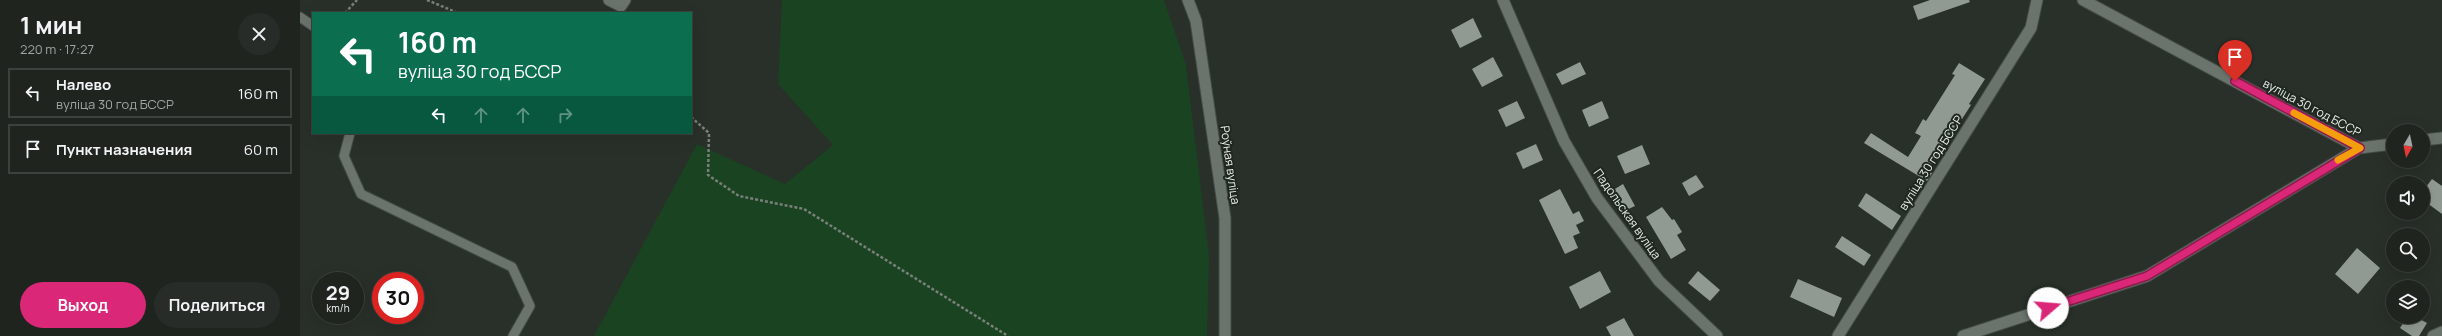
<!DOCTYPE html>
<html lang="ru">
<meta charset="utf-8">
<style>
:root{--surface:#1f241f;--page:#272c28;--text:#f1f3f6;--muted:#a1a4a4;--line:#3c413d;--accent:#db2777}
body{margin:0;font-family:Manrope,sans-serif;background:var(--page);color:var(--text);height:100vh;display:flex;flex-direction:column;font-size:15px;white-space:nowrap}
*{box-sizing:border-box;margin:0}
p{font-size:13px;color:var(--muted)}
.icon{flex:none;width:22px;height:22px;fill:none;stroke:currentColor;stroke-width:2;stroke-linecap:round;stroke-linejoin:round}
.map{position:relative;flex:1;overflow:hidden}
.panel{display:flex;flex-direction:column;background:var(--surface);width:300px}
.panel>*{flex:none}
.banner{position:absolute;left:12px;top:12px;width:380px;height:122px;border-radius:0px;box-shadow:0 4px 16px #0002,0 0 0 1px var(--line);background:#0b6e4f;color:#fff;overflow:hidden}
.needle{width:26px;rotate:189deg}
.tools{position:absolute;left:2086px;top:124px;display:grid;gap:8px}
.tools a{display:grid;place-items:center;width:44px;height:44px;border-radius:50%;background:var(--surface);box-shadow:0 4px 16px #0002,0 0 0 1px var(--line);font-size:20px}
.speed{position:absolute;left:12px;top:272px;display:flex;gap:8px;font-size:20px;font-weight:700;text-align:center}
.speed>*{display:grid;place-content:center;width:52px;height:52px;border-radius:50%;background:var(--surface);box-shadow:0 4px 16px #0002,0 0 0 1px var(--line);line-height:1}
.speed small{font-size:10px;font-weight:400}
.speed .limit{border:6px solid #d22;background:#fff;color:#111}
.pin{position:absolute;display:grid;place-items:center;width:34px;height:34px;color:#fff;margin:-41px -17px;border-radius:50% 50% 50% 0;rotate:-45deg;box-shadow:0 0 4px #0007}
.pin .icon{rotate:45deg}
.me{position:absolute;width:44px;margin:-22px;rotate:72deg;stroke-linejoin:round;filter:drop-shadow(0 0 3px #0008)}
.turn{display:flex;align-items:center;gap:14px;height:84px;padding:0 20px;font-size:18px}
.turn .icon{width:52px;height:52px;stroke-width:2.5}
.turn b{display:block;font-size:28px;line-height:34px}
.lanes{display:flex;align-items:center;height:38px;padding:0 20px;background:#0003;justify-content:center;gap:20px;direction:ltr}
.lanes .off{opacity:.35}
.round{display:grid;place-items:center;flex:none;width:42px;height:42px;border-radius:21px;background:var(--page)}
.overview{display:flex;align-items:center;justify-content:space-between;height:68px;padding:0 20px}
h1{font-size:24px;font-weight:700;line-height:30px}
.action{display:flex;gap:8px;margin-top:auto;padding:8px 20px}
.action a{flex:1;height:46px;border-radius:24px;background:var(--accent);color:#fff;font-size:16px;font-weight:700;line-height:46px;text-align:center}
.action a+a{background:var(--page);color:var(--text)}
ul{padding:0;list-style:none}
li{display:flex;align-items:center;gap:12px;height:50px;margin:0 8px 6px;padding:0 12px;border:2px solid var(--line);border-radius:0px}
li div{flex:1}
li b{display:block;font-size:15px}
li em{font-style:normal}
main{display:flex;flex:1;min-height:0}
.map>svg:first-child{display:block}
.green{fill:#1a4321}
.building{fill:#919a92}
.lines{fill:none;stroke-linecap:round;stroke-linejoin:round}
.service-casing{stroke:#454b46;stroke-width:11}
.minor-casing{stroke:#454b46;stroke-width:13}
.path{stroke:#797f79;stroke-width:2.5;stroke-dasharray:3 2;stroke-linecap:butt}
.service{stroke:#6b746c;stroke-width:9}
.minor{stroke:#6b746c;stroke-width:11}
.route-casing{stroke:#8e194d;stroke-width:10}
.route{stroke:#db2777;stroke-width:7}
.slow{stroke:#f59e0b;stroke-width:7}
.labels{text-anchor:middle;stroke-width:4;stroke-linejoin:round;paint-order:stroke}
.street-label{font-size:12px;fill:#e9eee9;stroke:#1f2720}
</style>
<main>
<section class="panel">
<div class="overview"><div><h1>1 мин</h1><p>220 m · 17:27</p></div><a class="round"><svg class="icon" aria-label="close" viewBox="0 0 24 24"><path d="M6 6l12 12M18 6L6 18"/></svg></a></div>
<ul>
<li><svg class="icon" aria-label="left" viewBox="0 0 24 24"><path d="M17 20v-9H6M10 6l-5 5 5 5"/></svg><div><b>Налево</b><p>вуліца 30 год БССР</p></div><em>160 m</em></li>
<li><svg class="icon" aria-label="arrive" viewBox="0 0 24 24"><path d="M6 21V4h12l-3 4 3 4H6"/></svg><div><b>Пункт назначения</b></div><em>60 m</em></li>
</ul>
<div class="action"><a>Выход</a><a>Поделиться</a></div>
</section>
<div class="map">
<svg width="2142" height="336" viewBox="0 0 2142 336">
<rect width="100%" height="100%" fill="#293029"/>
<path class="green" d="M 482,0 L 864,0 L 886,65 L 909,256 L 907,336 L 294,336 L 397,144 L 485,184 L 533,145 L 478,84 Z"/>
<path class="building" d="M 1630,0 L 1669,0 L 1670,2 L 1618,20 L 1613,6 Z
M 1173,18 L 1182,37 L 1160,48 L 1151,30 Z
M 1193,57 L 1203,76 L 1182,87 L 1172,69 Z
M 1280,62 L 1286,74 L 1262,85 L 1256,74 Z
M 1659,63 L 1685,79 L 1669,104 L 1671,105 L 1662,119 L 1660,118 L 1631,165 L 1632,166 L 1630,171 L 1632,173 L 1627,181 L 1564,143 L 1571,133 L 1608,157 L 1621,136 L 1615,133 L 1623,119 L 1626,121 L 1655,75 L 1652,74 Z
M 1217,101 L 1225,118 L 1206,127 L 1198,110 Z
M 1302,101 L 1309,118 L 1289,127 L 1282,110 Z
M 1236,144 L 1243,160 L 1223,169 L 1216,153 Z
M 1342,145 L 1350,164 L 1325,174 L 1317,156 Z
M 1396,175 L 1404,187 L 1389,196 L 1382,183 Z
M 2132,179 L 2142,186 L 2142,214 L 2123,200 L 2123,191 Z
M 1323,184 L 1335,206 L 1322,212 L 1310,192 Z
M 1260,189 L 1273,214 L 1279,211 L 1284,221 L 1276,225 L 1280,233 L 1273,236 L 1278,248 L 1265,254 L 1239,200 Z
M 1566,193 L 1601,216 L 1592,230 L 1558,206 Z
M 1362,207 L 1372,220 L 1374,219 L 1382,232 L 1377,235 L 1386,250 L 1371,259 L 1346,217 Z
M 1542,236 L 1571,255 L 1564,266 L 1535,247 Z
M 2057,248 L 2080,268 L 2058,294 L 2035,274 Z
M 1300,271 L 1311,292 L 1280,309 L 1269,287 Z
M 1398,271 L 1420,290 L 1410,301 L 1388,283 Z
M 1498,279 L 1542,298 L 1534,317 L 1490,297 Z
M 2107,317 L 2116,317 L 2127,323 L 2119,336 L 2112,336 L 2100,328 Z
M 1324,318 L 1334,336 L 1311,336 L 1306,327 Z"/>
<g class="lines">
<g class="service-casing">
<path id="service" d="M 0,17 L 13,26
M 50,133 L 44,156 L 61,194 L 212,267 L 230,306 L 213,336"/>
</g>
<g class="minor-casing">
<path id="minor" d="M 309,0 L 321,6 L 325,0
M 888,0 L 896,21 L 925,218 L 925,336
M 1203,0 L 1264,141 L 1297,198 L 1359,281 L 1417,336
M 1783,0 L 2059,148
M 2123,140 L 2142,138
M 1538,336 L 1731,28 L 1737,0
M 1663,336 L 1847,276 L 2059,148 L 2093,144
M 2133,336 L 2142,332"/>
</g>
<path class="path" d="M 127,0 L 158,13
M 45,13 L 57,0
M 391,117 L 409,133 L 408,175 L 439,196 L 504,209 L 708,336"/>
<use href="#service" class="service"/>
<use href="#minor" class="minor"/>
</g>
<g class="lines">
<g class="route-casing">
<path id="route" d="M 1748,308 L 1847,276 L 2060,148 L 1935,81"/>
</g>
<use href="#route" class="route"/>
<path class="slow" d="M 1994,113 L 2060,148 L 2038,160"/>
</g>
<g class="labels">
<g class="street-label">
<text transform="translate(2012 108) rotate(28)" y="4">вуліца 30 год БССР</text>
<text transform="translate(1631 163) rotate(-58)" y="4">вуліца 30 год БССР</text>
<text transform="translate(930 165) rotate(82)" y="4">Роўная вуліца</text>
<text transform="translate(1327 214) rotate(55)" y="4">Падольская вуліца</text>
</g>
</g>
</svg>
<div class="tools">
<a><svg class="needle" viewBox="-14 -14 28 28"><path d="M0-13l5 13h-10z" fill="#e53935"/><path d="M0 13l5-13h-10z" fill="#a1a4a4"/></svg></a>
<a><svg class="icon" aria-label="sound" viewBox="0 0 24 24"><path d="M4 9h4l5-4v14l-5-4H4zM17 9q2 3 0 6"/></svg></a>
<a><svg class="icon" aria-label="search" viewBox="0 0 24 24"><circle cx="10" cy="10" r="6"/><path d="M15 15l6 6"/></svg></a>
<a><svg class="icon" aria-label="layers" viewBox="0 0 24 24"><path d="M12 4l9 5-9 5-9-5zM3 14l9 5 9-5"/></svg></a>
</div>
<div class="speed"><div>29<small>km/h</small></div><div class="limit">30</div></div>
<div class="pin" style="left:1935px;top:81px;background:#d93025"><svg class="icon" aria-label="arrive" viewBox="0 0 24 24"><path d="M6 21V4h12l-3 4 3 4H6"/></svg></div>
<svg class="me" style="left:1748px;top:308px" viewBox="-20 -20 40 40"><circle r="19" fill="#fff"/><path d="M0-13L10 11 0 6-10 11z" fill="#db2777"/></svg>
<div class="banner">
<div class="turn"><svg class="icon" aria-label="left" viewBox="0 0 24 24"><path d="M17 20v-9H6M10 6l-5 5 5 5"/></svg><div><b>160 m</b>вуліца 30 год БССР</div></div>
<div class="lanes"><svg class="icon" aria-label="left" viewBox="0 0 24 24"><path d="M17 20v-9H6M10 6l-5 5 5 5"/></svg><svg class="icon off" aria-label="ahead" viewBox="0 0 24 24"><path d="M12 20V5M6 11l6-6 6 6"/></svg><svg class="icon off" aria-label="ahead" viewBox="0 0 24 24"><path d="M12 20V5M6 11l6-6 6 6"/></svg><svg class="icon off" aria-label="right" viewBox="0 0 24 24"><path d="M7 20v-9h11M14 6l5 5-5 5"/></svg></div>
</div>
</div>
</main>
